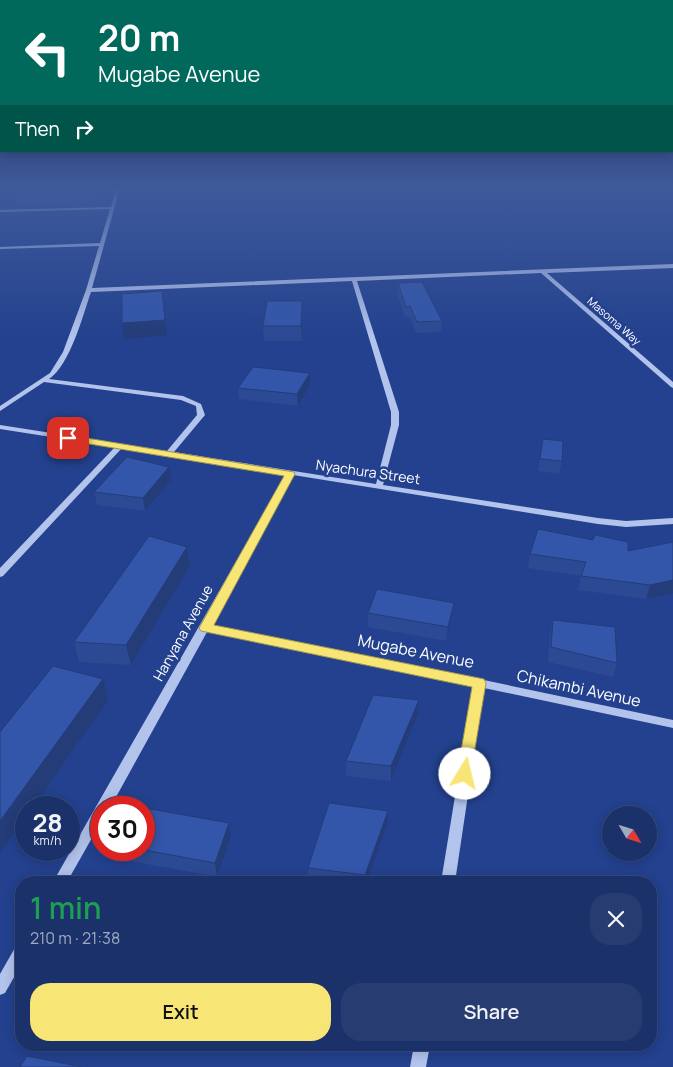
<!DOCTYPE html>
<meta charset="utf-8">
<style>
:root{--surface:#1a316a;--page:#273d72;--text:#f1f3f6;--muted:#9fa9c1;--line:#384c7e;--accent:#f7e575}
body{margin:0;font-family:Manrope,sans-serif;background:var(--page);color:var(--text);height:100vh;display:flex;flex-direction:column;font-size:19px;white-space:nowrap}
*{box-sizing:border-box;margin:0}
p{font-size:16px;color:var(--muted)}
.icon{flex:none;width:28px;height:28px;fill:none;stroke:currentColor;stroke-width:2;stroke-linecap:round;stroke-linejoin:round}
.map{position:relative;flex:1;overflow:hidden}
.panel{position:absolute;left:15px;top:876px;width:642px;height:175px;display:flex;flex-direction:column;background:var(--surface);border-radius:20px;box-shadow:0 2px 12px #0003,0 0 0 1px var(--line)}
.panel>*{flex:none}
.hud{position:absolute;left:0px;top:0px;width:674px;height:152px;box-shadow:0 2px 12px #0003,0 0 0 1px var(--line);background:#00695c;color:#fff;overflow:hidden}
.needle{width:32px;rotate:129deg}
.buttons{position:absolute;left:602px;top:806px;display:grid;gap:10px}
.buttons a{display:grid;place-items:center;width:55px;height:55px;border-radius:50%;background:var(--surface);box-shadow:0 2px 12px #0003,0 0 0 1px var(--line);font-size:25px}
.speed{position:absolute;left:15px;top:796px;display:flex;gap:10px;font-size:25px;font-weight:700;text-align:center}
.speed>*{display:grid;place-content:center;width:65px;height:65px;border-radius:50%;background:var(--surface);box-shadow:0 2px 12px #0003,0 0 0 1px var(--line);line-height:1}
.speed small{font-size:12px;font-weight:400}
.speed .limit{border:8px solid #d22;background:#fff;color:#111}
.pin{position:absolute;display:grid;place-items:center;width:42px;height:42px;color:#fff;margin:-21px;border-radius:10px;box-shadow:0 2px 8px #0006}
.me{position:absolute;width:55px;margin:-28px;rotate:9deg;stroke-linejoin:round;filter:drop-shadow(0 0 4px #0008)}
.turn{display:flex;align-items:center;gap:18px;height:105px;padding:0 15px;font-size:22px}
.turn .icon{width:65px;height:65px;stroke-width:2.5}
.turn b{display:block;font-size:35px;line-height:42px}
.then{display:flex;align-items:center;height:48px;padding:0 15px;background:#0003;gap:10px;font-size:19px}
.round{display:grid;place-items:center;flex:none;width:52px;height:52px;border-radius:20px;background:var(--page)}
.head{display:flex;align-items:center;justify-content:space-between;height:85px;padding:0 15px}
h1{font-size:30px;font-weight:600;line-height:38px;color:#1e9e55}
.cta{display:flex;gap:10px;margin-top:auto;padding:10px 15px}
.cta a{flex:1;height:58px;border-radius:20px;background:var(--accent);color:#111;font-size:20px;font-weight:600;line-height:58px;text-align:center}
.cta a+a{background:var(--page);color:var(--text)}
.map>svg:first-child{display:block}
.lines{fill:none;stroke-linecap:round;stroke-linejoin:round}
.minor{fill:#b2c3ec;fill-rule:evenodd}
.wall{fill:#2c4a93}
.shaded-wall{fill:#243c78}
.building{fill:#3356ab;stroke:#243c78}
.route{fill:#f7e575;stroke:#a1954c}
.labels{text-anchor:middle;stroke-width:5;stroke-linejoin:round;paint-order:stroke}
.far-street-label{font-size:11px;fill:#fff;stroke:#23418e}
.street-label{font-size:14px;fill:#fff;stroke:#23418e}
.near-street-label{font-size:16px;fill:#fff;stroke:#23418e}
</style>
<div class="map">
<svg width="673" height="1067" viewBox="0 0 673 1067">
<rect width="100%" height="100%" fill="#23418e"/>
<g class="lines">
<path class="minor" d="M 116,188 L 120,188 L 92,288 L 673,264 L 673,268 L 547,273 L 673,382 L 673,388 L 671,387 L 541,273 L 357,281 L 399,412 L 399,425 L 383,485 L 598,518 L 626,521 L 673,518 L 673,524 L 626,527 L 598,524 L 293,475 L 210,626 L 479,679 L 673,720 L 673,728 L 484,688 L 455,882 L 441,882 L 473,686 L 207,632 L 110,808 L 101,808 L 101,822 L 67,882 L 53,882 L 286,474 L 122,448 L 3,576 L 0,577 L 0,568 L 115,447 L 0,429 L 0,425 L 167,451 L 197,415 L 196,406 L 181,400 L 44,382 L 0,411 L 0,406 L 50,373 L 63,352 L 86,290 L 99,246 L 0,249 L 0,247 L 100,243 L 110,209 L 0,212 L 0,210 L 111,207 ZM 352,281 L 391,412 L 391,425 L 376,484 L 174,452 L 205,415 L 201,404 L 183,396 L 49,379 C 70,365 83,315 91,292 Z
M 21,944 L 21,965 L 5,993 L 0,995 L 0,974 L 16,946 Z
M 414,1045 L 430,1045 L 426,1067 L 410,1067 Z"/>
</g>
<path class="wall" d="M 99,188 L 96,203 L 15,204 L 14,197 Z
M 150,188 L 259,188 L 259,190 L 151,192 Z
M 398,283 L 442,321 L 441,332 L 416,333 L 410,317 L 405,317 L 397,293 Z
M 302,316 L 302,341 L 264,341 L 263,326 Z
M 310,373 L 310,385 L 298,406 L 239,399 L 238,388 Z
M 543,439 L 562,461 L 559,474 L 538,471 Z
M 171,480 L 145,511 L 97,505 L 94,492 Z
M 673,542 L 673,593 L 646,599 L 578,590 L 581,576 L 528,568 L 530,554 L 628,551 Z
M 187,547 L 190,566 L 131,665 L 79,662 L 74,642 Z
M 454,603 L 452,616 L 446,641 L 368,627 L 368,613 Z
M 553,620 L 617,663 L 613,677 L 548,662 L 550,634 Z
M 419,700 L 418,714 L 391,781 L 346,776 L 346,761 Z
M 144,808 L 231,837 L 217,877 L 114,858 L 112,850 L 144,850 Z
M 387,825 L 367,882 L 308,882 L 308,868 Z"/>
<path class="shaded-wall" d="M 96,188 L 99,188 L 96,203 L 95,196 Z
M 162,291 L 167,335 L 124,339 L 122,323 Z
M 302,301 L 302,341 L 301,326 Z
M 310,373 L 310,385 L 298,406 L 297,394 Z
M 169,467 L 171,480 L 145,511 L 143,498 Z
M 187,547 L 190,566 L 131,665 L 126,645 Z
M 673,580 L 673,593 L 646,599 L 650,585 Z
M 454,603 L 452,616 L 446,641 L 448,627 Z
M 103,679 L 108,700 L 32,808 L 26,808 L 26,816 L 0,853 L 0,821 Z
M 419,700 L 418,714 L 391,781 L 391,766 Z
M 388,811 L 387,825 L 367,882 L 364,882 L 365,875 Z
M 229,823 L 231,837 L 217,877 L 215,863 Z"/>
<path class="building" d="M 21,188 L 96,188 L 95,196 L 14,197 Z
M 422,282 L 442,321 L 417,322 L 410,306 L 406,307 L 398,283 Z
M 162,291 L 165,320 L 122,323 L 122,294 Z
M 267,301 L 302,301 L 301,326 L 263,326 Z
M 253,367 L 310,373 L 297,394 L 238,388 Z
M 543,439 L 563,441 L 562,461 L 540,459 Z
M 127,457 L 169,467 L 143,498 L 94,492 Z
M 538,529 L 593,540 L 595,535 L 628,542 L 628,551 L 673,542 L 673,580 L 650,585 L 581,576 L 586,562 L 530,554 Z
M 149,536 L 187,547 L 126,645 L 74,642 Z
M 377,589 L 454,603 L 448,627 L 368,613 Z
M 553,620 L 615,627 L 617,663 L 551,647 Z
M 53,666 L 103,679 L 0,821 L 0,732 Z
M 373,695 L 419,700 L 391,766 L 346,761 Z
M 329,803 L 388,811 L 365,875 L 308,868 Z
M 128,805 L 229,823 L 215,863 L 144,850 L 144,808 L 127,808 Z
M 27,1056 L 82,1067 L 20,1067 Z"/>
<linearGradient id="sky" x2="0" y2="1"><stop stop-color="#13244e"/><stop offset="0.56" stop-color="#3f5a9b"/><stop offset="1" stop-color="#3f5a9b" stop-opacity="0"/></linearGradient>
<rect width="673" height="337" fill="url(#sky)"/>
<path class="route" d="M 68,435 L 294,472 L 295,474 L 214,625 L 484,679 L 486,683 L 470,778 L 465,780 L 459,778 L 457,774 L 472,687 L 201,631 L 199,628 L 284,476 L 65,440 L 65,436 Z"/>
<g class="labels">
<g class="far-street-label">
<text transform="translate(614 321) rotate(41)" y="4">Masoma Way</text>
</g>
<g class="street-label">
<text transform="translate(368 472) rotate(8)" y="5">Nyachura Street</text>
<text transform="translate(183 633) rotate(-61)" y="5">Hanyana Avenue</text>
</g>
<g class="near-street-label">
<text transform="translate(416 651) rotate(11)" y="6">Mugabe Avenue</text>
<text transform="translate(579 688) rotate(12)" y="6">Chikambi Avenue</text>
</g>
</g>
</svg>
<div class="buttons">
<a><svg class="needle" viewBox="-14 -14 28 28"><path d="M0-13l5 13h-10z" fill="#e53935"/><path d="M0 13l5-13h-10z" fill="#9fa9c1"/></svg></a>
</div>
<div class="speed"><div>28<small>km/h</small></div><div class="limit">30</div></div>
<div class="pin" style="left:68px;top:438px;background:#d93025"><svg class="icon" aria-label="arrive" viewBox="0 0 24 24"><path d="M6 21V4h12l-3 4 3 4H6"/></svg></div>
<svg class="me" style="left:465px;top:774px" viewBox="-20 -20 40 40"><circle r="19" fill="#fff"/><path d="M0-13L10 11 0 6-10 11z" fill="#f7e575"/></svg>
<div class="hud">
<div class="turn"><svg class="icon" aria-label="left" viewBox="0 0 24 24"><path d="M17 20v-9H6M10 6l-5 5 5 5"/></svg><div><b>20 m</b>Mugabe Avenue</div></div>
<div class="then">Then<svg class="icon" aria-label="right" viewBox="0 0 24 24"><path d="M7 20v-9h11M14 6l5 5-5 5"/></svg></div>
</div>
<section class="panel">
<div class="head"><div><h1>1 min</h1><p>210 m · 21:38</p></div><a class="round"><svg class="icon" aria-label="close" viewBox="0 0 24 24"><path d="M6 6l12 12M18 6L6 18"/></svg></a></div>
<div class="cta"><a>Exit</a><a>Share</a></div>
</section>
</div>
